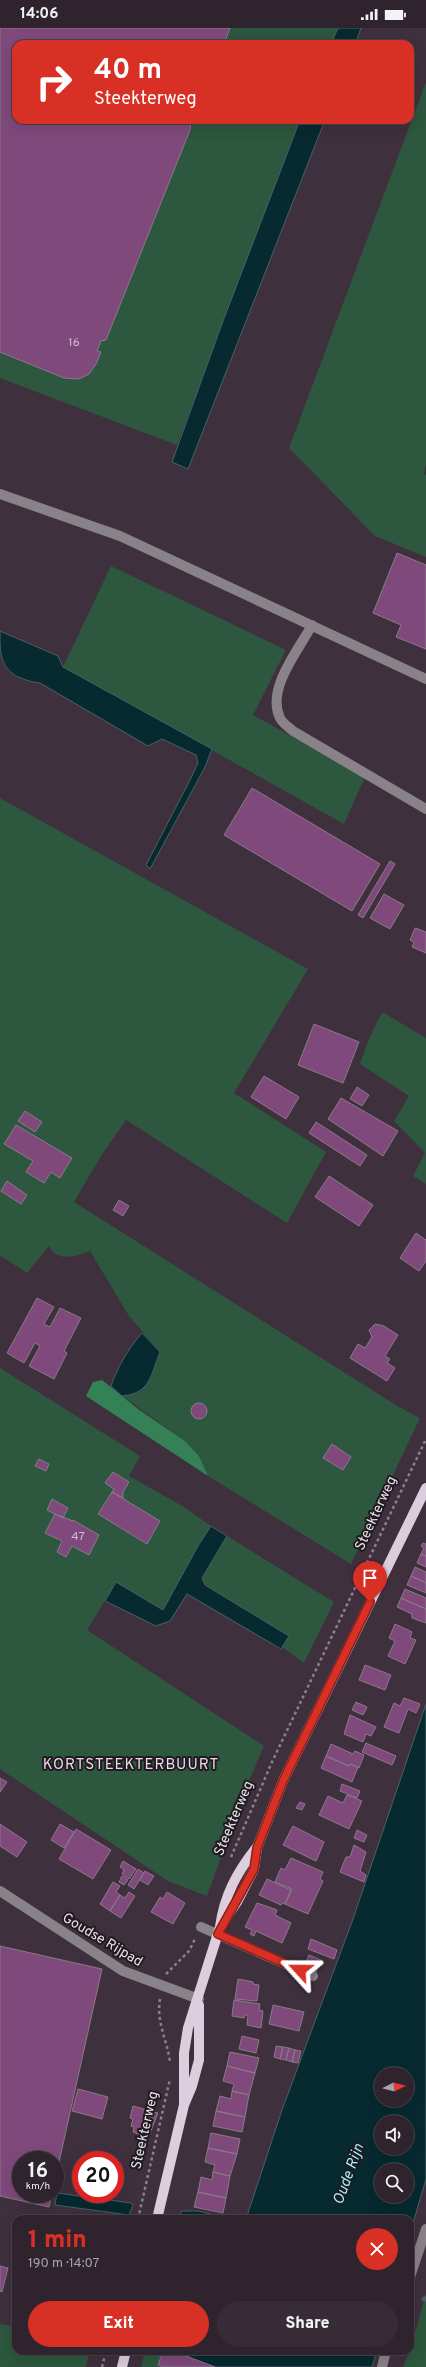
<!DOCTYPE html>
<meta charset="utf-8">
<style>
:root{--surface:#2f242e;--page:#372c36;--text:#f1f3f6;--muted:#a7a4aa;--line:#4a414a;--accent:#d93025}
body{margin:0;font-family:Overpass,sans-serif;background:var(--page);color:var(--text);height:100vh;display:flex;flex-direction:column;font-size:15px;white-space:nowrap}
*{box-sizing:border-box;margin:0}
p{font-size:13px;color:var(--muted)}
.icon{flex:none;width:22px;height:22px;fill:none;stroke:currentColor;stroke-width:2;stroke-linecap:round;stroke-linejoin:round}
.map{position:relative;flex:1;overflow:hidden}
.side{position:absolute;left:12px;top:2187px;width:402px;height:140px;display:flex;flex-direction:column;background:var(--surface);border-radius:12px;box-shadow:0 4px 16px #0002,0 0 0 1px var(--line)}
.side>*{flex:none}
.banner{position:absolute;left:12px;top:12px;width:402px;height:84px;border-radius:12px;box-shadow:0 4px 16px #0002,0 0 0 1px var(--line);background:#d93025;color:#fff;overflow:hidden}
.needle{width:26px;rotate:84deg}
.buttons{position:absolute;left:374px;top:2039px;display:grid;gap:8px}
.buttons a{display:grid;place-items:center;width:40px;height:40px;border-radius:50%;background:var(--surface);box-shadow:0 4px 16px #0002,0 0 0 1px var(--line);font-size:20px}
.speed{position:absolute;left:12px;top:2123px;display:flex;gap:8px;font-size:20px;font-weight:700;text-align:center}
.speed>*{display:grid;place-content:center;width:52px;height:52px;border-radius:50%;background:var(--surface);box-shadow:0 4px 16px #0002,0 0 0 1px var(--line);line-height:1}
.speed small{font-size:10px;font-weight:400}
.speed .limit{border:6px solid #d22;background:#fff;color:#111}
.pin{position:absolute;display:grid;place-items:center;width:34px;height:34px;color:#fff;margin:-41px -17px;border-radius:50% 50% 50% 0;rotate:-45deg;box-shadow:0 0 4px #0007}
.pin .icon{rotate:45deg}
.me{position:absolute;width:44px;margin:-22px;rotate:294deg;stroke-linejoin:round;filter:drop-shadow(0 0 3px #0008)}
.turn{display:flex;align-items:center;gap:14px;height:84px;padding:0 16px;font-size:18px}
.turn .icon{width:52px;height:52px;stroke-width:2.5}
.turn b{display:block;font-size:28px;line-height:34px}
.round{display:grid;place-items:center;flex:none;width:42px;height:42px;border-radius:21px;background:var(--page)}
.overview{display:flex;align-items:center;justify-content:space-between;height:68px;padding:0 16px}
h1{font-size:24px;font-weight:800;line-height:30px;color:var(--accent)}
.button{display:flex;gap:8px;margin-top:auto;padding:8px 16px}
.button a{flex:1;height:46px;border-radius:24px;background:var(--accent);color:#fff;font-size:16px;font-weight:800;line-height:46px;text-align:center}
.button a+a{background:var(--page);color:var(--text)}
.status{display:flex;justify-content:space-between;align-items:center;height:28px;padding:0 20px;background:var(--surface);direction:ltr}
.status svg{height:11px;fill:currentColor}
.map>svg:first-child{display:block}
.green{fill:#2d573e}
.forest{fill:#358156}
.water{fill:#062a30;stroke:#4a6067;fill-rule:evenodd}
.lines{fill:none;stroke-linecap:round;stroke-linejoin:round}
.stream{stroke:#4a6067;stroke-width:5}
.building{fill:#7f497c;stroke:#8a7a89}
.path{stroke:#8c808b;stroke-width:2.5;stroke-dasharray:3 3;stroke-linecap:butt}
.minor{stroke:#898289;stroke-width:10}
.major{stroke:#dccedc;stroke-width:10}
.route-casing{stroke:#8d1f18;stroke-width:10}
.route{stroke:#d93025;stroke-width:7}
.labels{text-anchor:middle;stroke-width:4;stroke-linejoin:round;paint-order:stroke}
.number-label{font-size:12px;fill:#cebacc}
.street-label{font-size:14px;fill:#e8dfe7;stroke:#211b21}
.neighbourhood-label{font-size:15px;letter-spacing:1px;fill:#ecdaea;stroke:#211b21}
.water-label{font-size:15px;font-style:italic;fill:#a1effe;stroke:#211b21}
</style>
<div class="status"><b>14:06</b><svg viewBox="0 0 49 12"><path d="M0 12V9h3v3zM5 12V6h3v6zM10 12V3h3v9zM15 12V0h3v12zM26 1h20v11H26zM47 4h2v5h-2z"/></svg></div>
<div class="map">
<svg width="426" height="2339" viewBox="0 0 426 2339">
<rect width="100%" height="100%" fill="#3f303d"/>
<path class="green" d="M 0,0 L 338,0 L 331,16 L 16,16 L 16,92 L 300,92 L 177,417 L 0,350 Z
M 426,54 L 426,435 L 424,446 L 426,447 L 426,529 L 375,508 L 289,420 Z
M 111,538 L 286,622 L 253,687 L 365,749 L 344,796 L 63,639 Z
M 0,770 L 308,941 L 234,1065 L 326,1124 L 287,1195 L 126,1092 L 101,1128 L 74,1174 L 399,1379 L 420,1390 L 351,1536 L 208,1448 L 199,1428 L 185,1413 L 122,1368 C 151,1365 150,1348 160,1324 L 129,1288 L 90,1223 C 76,1228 57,1235 49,1218 L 27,1245 L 1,1228 L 0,1230 Z
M 382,984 L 426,1010 L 426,1156 L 413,1148 L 425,1125 L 394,1093 L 409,1068 L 360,1036 L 369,1011 Z
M 0,1340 L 140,1428 L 129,1448 L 184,1479 L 211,1498 L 198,1518 L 163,1582 L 116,1554 L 87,1602 L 264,1718 L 248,1755 L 207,1868 L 168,1853 L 0,1741 Z
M 227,1508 L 334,1574 L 304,1635 L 282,1619 L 289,1608 L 206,1558 L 202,1550 Z
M 426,2265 L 426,2339 L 403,2339 L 410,2323 Z
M 0,2296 L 16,2299 L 16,2323 L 89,2323 L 86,2339 L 0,2339 Z
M 145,2323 L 160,2323 L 157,2339 L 141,2339 Z"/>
<path class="forest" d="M 102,1352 L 138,1381 L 185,1413 L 199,1428 L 208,1448 L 86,1368 L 93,1354 Z"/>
<path class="water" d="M 338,0 L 361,0 L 355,16 L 331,16 Z
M 300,92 L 325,92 L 188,441 L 172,434 L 223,293 Z
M 0,603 L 58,628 L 63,639 L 212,721 L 205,739 L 150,841 L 146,837 L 189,754 L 198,735 L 196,727 L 162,711 L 148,718 L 40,655 C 31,654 25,652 16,648 C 0,637 0,626 0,603 Z
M 142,1305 L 160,1324 C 150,1348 151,1365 122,1368 L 111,1358 C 118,1338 128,1321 142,1305 Z
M 211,1498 L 227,1508 L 202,1550 L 205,1557 L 289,1608 L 281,1621 L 187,1566 L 170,1593 L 156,1598 L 105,1573 L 116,1554 L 163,1582 L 198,1518 Z
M 426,1676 L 426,2151 L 410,2205 L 410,2191 L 246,2191 L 282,2082 L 353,1891 ZM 381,2046 L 407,2046 L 407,2072 L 381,2072 ZM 381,2094 L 407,2094 L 407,2120 L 381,2120 ZM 381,2142 L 407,2142 L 407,2168 L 381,2168 Z
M 57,2165 L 131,2175 L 133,2177 L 129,2187 L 55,2177 Z
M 181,2183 L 198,2183 L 232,2191 L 180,2191 Z
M 160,2323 L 377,2323 L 372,2339 L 158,2339 Z"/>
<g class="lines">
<path class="stream" d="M 424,2271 L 426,2271"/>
</g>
<path class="building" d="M 0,0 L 230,0 L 224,16 L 16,16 L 16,92 L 191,92 L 190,102 L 106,312 L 101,313 L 97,323 L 101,324 L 96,336 L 89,346 L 79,351 L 64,350 L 0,324 Z
M 397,525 L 426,537 L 426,621 L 396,609 L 401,597 L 373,585 Z
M 252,760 L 380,836 L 352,883 L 224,807 Z
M 390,833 L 395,836 L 363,890 L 358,887 Z
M 384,866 L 404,877 L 390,901 L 370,890 Z
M 415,900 L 426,904 L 426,925 L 412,919 L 414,914 L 410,912 Z
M 314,996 L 359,1014 L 343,1055 L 298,1037 Z
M 264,1048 L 299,1069 L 286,1091 L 251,1069 Z
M 357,1059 L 369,1067 L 362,1078 L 350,1071 Z
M 341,1070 L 398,1103 L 383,1128 L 328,1091 Z
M 25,1083 L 42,1094 L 35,1104 L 18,1093 Z
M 316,1094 L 367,1127 L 360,1138 L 309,1105 Z
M 16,1097 L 72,1130 L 60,1150 L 51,1144 L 44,1155 L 26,1144 L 33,1133 L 4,1116 Z
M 329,1148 L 373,1177 L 359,1198 L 315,1169 Z
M 7,1153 L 27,1167 L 21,1176 L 1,1163 Z
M 119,1172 L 129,1178 L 123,1188 L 113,1182 Z
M 416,1205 L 426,1212 L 426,1233 L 419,1243 L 400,1230 Z
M 37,1270 L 54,1279 L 44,1296 L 50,1299 L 60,1280 L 81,1290 L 64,1323 L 67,1325 L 54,1351 L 29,1338 L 40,1318 L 35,1315 L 24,1335 L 7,1325 Z
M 375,1296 L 384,1298 L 398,1307 L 385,1328 L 390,1331 L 387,1335 L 395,1340 L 387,1353 L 350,1330 L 358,1316 L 365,1320 L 372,1309 L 369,1302 Z
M191 1383a8 8 0 1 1 16 0a8 8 0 1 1-16 0Z
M 332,1416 L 351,1429 L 343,1442 L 323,1430 Z
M 39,1431 L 49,1436 L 46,1443 L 35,1438 Z
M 113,1444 L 129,1454 L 123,1464 L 123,1470 L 112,1464 L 114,1461 L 105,1455 Z
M 112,1464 L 160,1493 L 147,1516 L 98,1486 Z
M 52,1471 L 68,1480 L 63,1490 L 47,1482 Z
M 55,1486 L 73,1493 L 73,1492 L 99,1507 L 89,1527 L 72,1518 L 66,1529 L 57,1524 L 62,1513 L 45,1505 Z
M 423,1515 L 426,1516 L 426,1528 L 421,1526 L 424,1520 L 421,1518 Z
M 421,1526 L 426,1528 L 426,1539 L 417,1535 Z
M 415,1539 L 426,1544 L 426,1555 L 411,1548 Z
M 411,1548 L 426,1555 L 426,1565 L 407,1557 Z
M 405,1561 L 426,1570 L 426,1581 L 401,1570 Z
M 401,1570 L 426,1581 L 426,1595 L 412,1590 L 412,1586 L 397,1579 Z
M 395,1596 L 412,1604 L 410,1610 L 416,1612 L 405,1636 L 388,1628 L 395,1613 L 389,1610 Z
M 365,1637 L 391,1647 L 385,1662 L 359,1652 Z
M 404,1670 L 420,1676 L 416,1685 L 408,1681 L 399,1705 L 384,1699 L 394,1675 L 400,1678 Z
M 356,1674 L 367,1679 L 363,1687 L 352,1682 Z
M 350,1687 L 376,1699 L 371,1708 L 366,1706 L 363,1714 L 344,1706 Z
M 366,1715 L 396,1728 L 392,1737 L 362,1724 Z
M 331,1716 L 353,1726 L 355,1723 L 364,1727 L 359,1740 L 350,1736 L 349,1738 L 326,1728 Z
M 326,1728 L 349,1738 L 350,1736 L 358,1739 L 352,1754 L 321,1740 Z
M 0,1750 L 7,1754 L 0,1764 Z
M 342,1756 L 360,1763 L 357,1770 L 340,1763 Z
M 347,1767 L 362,1773 L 349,1801 L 319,1787 L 328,1768 L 343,1775 Z
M 300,1774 L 305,1776 L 302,1782 L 296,1780 Z
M 0,1796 L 27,1814 L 17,1829 L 0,1818 Z
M 60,1796 L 74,1804 L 64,1820 L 51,1812 Z
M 293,1798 L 324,1814 L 316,1833 L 283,1817 Z
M 76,1801 L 111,1822 L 93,1851 L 59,1831 Z
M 357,1802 L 367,1807 L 364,1814 L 354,1810 Z
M 354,1817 L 366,1824 L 360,1843 L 366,1847 L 364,1854 L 340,1844 L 346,1829 L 350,1829 Z
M 291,1830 L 323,1844 L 320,1851 L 323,1853 L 308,1886 L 285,1876 L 292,1861 L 275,1854 L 281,1840 L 285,1842 Z
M 123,1833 L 136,1841 L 129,1851 L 122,1846 L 124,1842 L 120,1839 Z
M 138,1841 L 144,1845 L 134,1861 L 128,1857 Z
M 145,1843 L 154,1848 L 148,1857 L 140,1852 Z
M 122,1848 L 128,1852 L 124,1857 L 119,1854 Z
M 267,1851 L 291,1862 L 285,1876 L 283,1875 L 281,1877 L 259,1867 Z
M 113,1854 L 120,1858 L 116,1864 L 120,1867 L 110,1883 L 100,1876 Z
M 129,1864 L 135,1868 L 121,1890 L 110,1883 L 120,1867 L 125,1870 Z
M 167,1864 L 185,1875 L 173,1896 L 151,1884 L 160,1869 L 163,1871 Z
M 257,1875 L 277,1882 L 275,1887 L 291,1895 L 282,1915 L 256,1903 L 254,1908 L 250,1906 L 252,1902 L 245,1899 Z
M 311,1911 L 337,1922 L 334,1931 L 308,1921 Z
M 0,1918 L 102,1941 L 55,2152 L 55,2132 L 21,2132 L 21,2166 L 52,2166 L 49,2179 L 0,2168 Z
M 309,1927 L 321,1932 L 316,1944 L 304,1939 Z
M 238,1951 L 253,1954 L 253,1956 L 259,1957 L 257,1973 L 235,1971 Z
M 234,1972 L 260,1976 L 259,1982 L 263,1983 L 261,2000 L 247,1997 L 248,1987 L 245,1987 L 244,1990 L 232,1988 Z
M 273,1977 L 304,1984 L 299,2003 L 269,1996 Z
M 242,2008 L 259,2012 L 256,2025 L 239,2021 Z
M 276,2018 L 283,2019 L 280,2031 L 274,2029 Z
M 283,2019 L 289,2020 L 286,2032 L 280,2031 Z
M 289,2020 L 295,2022 L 292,2034 L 286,2032 Z
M 295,2022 L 301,2023 L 298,2035 L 292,2034 Z
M 230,2024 L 259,2030 L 255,2045 L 227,2038 Z
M 227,2038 L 255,2045 L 249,2067 L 232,2063 L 234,2056 L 223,2053 Z
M 78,2061 L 108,2069 L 102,2091 L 72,2083 Z
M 232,2063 L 249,2067 L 245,2089 L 216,2083 L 220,2068 L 231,2071 Z
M 133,2078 L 158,2085 L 148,2110 L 133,2104 L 134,2099 L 131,2098 L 133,2091 L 130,2090 Z
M 216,2083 L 245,2089 L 242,2104 L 213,2098 Z
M 211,2105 L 240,2111 L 237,2126 L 208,2120 Z
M 208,2120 L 237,2126 L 230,2148 L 213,2144 L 215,2137 L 205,2134 Z
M 213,2144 L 230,2148 L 226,2170 L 198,2164 L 201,2149 L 212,2152 Z
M 198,2164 L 226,2170 L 223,2185 L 194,2179 Z
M 0,2238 L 8,2240 L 2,2264 L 0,2263 Z
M 163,2323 L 173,2323 L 215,2339 L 163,2339 L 158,2337 Z"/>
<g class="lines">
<path class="path" d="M 231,1829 L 272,1734 L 426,1411
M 166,1946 L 189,1923 L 195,1911
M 160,1971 C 156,1994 167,2011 170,2034
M 138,2191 L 170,2051
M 102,2339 L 106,2323"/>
<path class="minor" d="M 0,466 L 120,508 L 426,651
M 312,597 C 298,623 266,661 280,690 C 282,695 289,699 293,703 L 426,781
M 0,1863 L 123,1943 L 199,1971
M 201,1899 L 313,1948
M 410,2249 L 426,2201
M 382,2339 L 386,2323"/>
<path class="major" d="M 220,1899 L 237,1874 L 254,1841 L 257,1820 L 283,1753 L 426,1460
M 184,2077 L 184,2025 L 188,2000 L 220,1899 C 224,1868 237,1844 256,1820
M 157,2191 L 184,2077 L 192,2058 L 199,2032 L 199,1977
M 122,2339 L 126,2323"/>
</g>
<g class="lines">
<g class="route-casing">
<path id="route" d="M 300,1942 L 218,1906 L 254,1841 L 257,1820 L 283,1753 L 370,1574"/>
</g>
<use href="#route" class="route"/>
</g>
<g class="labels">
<g class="number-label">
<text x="74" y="318">16</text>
<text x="78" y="1512">47</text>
</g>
<g class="street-label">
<text transform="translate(375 1485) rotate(-65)" y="5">Steekterweg</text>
<text transform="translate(233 1790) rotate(-67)" y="5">Steekterweg</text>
<text transform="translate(103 1911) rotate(31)" y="5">Goudse Rijpad</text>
<text transform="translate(144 2102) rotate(-77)" y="5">Steekterweg</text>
</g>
<g class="neighbourhood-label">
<text x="131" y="1741">KORTSTEEKTERBUURT</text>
</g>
<g class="water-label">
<text transform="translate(348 2146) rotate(-70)" y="5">Oude Rijn</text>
</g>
</g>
</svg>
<div class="buttons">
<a><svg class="needle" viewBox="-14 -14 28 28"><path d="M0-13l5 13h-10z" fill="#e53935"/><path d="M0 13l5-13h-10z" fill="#a7a4aa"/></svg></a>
<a><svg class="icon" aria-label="sound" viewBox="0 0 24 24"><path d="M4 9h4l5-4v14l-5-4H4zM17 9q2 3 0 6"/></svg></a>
<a><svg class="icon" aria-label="search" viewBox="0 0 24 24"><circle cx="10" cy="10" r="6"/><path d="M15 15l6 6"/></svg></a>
</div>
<div class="speed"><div>16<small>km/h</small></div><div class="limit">20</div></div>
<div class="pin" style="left:370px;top:1574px;background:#d93025"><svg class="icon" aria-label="arrive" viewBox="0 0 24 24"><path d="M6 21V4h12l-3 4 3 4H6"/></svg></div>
<svg class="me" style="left:300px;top:1942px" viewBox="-20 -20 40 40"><path d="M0-17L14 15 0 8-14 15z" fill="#d93025" stroke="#fff" stroke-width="4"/></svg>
<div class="banner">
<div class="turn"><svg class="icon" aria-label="right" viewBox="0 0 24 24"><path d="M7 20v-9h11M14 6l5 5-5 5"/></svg><div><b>40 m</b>Steekterweg</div></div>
</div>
<section class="side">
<div class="overview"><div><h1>1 min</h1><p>190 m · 14:07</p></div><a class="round" style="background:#d93025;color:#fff"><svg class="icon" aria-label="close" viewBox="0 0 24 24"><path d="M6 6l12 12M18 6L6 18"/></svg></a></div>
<div class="button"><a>Exit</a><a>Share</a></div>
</section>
</div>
